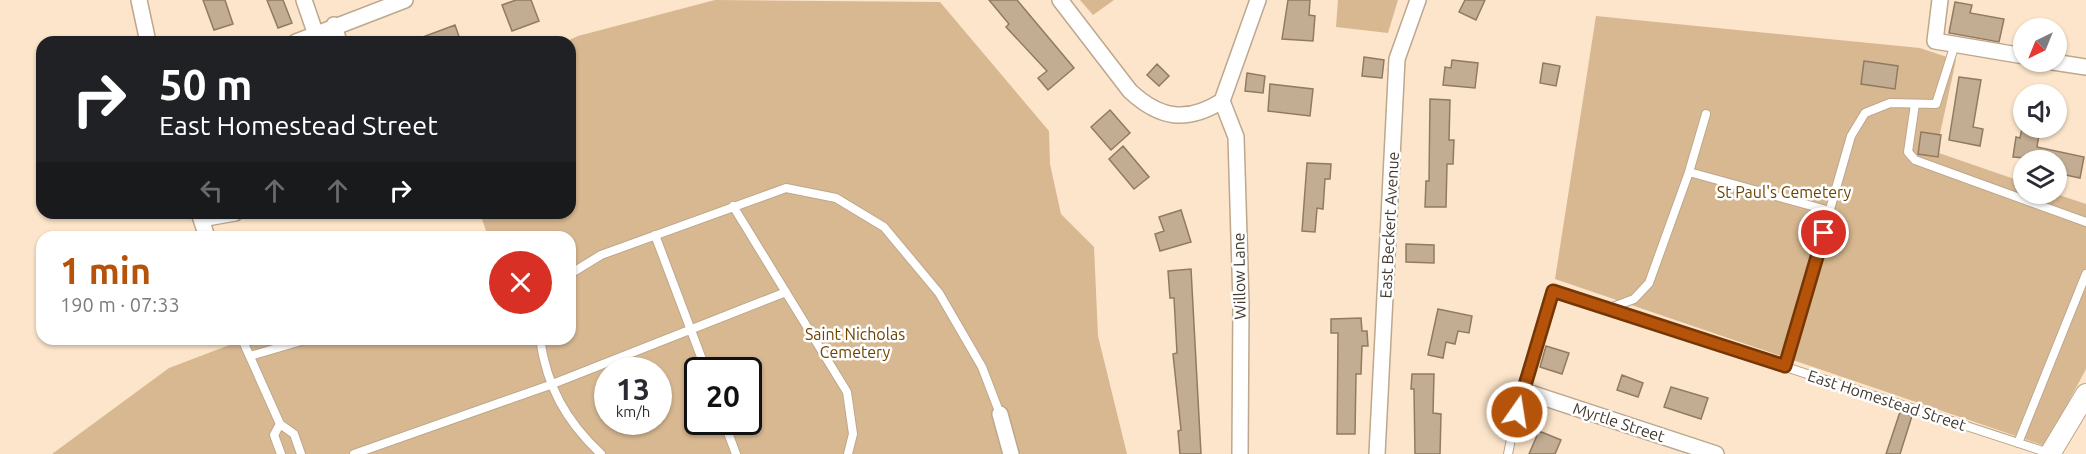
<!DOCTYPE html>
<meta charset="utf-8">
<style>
:root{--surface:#fff;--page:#f7f7f7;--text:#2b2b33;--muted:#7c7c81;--accent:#b45309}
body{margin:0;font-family:Ubuntu,sans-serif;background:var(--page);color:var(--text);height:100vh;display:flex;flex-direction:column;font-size:22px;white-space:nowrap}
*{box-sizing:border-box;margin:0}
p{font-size:20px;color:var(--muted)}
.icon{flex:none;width:33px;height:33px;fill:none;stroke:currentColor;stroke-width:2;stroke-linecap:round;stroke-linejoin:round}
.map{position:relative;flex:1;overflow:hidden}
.panel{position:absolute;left:36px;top:231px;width:540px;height:114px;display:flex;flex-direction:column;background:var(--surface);border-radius:18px;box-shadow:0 2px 4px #0004}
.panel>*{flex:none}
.hud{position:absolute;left:36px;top:36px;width:540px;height:183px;border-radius:18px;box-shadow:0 2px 4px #0004;background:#202124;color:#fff;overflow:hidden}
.needle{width:39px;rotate:223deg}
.buttons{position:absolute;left:2013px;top:18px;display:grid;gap:12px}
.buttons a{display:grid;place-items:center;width:54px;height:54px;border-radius:50%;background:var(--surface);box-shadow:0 2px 4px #0004;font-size:30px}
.speed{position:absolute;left:594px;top:357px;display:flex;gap:12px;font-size:30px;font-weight:700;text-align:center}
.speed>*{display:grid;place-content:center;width:78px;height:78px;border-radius:50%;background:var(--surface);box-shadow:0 2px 4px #0004;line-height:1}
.speed small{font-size:15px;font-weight:400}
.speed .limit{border:3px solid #111;border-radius:9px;background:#fff;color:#111}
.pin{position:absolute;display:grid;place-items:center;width:51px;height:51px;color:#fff;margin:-26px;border:3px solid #fff;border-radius:50%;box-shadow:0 2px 6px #0007}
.me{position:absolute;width:66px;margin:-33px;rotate:13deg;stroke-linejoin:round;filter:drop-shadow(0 0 4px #0008)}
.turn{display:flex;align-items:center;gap:21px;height:126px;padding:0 24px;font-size:27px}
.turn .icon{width:78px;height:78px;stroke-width:2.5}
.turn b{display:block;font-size:42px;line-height:51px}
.lanes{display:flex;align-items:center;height:57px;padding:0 24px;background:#0003;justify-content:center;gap:30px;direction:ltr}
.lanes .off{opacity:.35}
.round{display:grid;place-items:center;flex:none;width:63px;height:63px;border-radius:32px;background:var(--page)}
.summary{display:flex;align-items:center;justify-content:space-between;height:102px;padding:0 24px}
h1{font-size:36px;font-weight:600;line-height:45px;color:var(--accent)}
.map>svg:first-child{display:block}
.green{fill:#d8b891;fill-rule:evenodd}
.building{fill:#c2ac92;stroke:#907b62;stroke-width:1.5}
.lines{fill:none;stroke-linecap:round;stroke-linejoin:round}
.service-casing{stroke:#bda78d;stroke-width:10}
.minor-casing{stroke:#bda78d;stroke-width:18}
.tertiary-casing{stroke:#bda78d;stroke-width:22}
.service{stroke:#fff;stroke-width:8}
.minor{stroke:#fff;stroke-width:15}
.tertiary{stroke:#fff;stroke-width:20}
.route-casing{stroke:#753606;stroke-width:15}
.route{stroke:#b45309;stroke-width:10}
.labels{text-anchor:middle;stroke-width:5;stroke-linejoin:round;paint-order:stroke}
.park-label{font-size:16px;fill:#6e4500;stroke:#fff}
.street-label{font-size:16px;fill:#433a2f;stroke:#fff}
</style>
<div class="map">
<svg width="2086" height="454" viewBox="0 0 2086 454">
<rect width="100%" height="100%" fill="#fce5ca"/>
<path class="green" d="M 715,0 L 940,2 L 1049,131 L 1050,164 L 1061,214 L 1094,247 L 1098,336 L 1127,454 L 52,454 L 169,368 L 245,339 L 570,339 L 570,237 L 488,237 L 480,213 L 570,213 L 570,42 L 565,42 L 578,36 ZM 608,370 L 658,370 L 658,422 L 608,422 ZM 698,370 L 748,370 L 748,422 L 698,422 Z
M 1080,0 L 1114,0 L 1093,15 Z
M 1338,0 L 1398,0 L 1388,33 L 1336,27 Z
M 1596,16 L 1920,48 L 1956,60 L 1936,152 L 2023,182 L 2024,194 L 2056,194 L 2086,204 L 2086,369 L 2045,446 L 1555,279 Z"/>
<path class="building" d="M 203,0 L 225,0 L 233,24 L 214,30 Z
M 267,0 L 283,0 L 292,23 L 278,28 Z
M 516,0 L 531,0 L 539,21 L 512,31 L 502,5 Z
M 989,0 L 1017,0 L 1074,68 L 1048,90 L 1038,78 L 1047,71 L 1006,27 L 1009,24 Z
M 1288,0 L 1310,0 L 1309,15 L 1315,16 L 1313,41 L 1282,39 Z
M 1465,0 L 1485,0 L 1476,20 L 1459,12 Z
M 1955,2 L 1972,5 L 1970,13 L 2004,19 L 1999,42 L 1949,33 Z
M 455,25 L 461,42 L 412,42 L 412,41 Z
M 1364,57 L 1384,60 L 1382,78 L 1362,76 Z
M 1452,60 L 1478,63 L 1475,88 L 1443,85 L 1445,67 L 1451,68 Z
M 1864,61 L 1898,66 L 1895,89 L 1861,84 Z
M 1543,63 L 1560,66 L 1556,86 L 1540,83 Z
M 1157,64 L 1169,76 L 1159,86 L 1147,75 Z
M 1247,73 L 1265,76 L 1263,93 L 1245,91 Z
M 1959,77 L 1981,80 L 1973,127 L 1983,129 L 1980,146 L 1949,140 Z
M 1270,84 L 1313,89 L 1310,116 L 1268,111 Z
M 1430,99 L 1450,100 L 1449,140 L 1454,140 L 1453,164 L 1447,164 L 1446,207 L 1425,207 L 1426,181 L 1429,181 Z
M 1110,110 L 1130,133 L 1111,150 L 1091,127 Z
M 2022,128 L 2040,128 L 2037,147 L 2084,157 L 2080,178 L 2056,173 L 2056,160 L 2013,157 L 2016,137 L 2020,138 Z
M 1921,132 L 1941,135 L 1938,157 L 1918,154 Z
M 1123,146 L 1149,177 L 1134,189 L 1109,159 Z
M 1307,163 L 1331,164 L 1330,179 L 1325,179 L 1323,209 L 1317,208 L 1315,232 L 1302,231 Z
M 1181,210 L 1191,242 L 1160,251 L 1155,234 L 1164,231 L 1159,217 Z
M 1406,244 L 1434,245 L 1434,263 L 1406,262 Z
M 1191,269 L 1201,454 L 1180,454 L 1178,431 L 1181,430 L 1173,354 L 1177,353 L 1174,298 L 1170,298 L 1168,271 Z
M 1438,309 L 1472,316 L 1469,333 L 1458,331 L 1455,344 L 1446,342 L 1443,358 L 1428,355 Z
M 1361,318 L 1362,331 L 1367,331 L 1368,346 L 1362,346 L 1361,374 L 1356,374 L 1355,434 L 1337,434 L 1338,333 L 1331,333 L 1331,319 Z
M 1546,346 L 1569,353 L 1562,374 L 1540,367 Z
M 1412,374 L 1434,374 L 1433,413 L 1441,414 L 1440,454 L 1415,454 L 1414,389 L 1411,389 Z
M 1622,375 L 1643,383 L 1638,397 L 1617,390 Z
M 1671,387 L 1708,398 L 1701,419 L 1664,407 Z
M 1900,412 L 1912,416 L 1900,454 L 1886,454 Z
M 1539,431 L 1561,440 L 1555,454 L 1529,454 Z"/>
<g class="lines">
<g class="service-casing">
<path id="service" d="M 1915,104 L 1908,152 L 1915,160 L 2086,222
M 1689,172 L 1830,211
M 733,206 L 847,392 L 853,434 L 848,454
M 655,235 L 706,370
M 570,274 L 601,255 L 786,188 L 836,198 L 884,227 L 939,293 L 982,367 L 1000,414
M 1610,308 L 1634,299 L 1649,283 L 1689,172 L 1706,114
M 242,339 L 280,424
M 540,339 C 547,387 566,421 601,454
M 250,356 L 308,339
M 1785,366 L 1851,136 L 1865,113 L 1890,103 L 1936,104 L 1955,44
M 724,422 L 736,454
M 2018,443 L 2086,274
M 281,454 L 274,435 L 280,424 L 294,434 L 301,454
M 354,454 L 550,385 L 786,292
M 1508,454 L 1521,390 L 1553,291 L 2049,453"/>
</g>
<g class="minor-casing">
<path id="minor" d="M 139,0 L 148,42
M 304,0 L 316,35
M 1060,0 L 1130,91 C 1160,119 1187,123 1222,101 L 1258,0
M 1940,0 L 1935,41 L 2024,56
M 334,25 L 339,42
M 296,42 L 405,0
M 2053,62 L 2086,67
M 1222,101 L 1236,137 L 1241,303 L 1240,454
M 199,213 L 207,237
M 201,219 L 235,213
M 1521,390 L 1716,454
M 1000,414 L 1011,454
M 1377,454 L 1397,59 L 1418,0"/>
</g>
<g class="tertiary-casing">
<path id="tertiary" d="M 2050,454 L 2086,394"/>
</g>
<use href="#service" class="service"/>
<use href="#minor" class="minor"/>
<use href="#tertiary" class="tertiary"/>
</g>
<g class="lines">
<g class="route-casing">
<path id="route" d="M 1517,412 L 1553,291 L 1785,366 L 1824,233"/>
</g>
<use href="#route" class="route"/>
</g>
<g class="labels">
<g class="park-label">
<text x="1784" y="198">St Paul's Cemetery</text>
<text x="855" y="340">Saint Nicholas<tspan x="855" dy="18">Cemetery</tspan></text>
</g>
<g class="street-label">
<text transform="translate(1389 225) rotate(-87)" y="6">East Beckert Avenue</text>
<text transform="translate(1239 276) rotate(-91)" y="6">Willow Lane</text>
<text transform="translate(1887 400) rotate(18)" y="6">East Homestead Street</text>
<text transform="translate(1619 422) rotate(18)" y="6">Myrtle Street</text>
</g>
</g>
</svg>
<div class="buttons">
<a><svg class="needle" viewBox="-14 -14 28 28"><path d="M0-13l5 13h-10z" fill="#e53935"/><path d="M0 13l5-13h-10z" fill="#7c7c81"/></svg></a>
<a><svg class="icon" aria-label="sound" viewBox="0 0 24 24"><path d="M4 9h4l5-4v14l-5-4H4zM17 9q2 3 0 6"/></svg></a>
<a><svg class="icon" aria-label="layers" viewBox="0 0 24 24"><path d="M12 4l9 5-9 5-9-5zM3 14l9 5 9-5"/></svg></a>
</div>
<div class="speed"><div>13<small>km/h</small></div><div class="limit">20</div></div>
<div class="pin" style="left:1824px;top:233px;background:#d93025"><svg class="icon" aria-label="arrive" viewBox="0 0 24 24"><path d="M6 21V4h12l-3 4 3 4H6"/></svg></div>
<svg class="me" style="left:1517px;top:412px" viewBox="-20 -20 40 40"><circle r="17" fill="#b45309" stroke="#fff" stroke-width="3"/><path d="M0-11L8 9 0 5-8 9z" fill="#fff"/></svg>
<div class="hud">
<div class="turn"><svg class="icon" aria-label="right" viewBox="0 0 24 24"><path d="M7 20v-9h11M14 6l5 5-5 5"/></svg><div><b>50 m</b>East Homestead Street</div></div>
<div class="lanes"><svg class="icon off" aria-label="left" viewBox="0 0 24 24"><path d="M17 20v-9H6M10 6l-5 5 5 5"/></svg><svg class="icon off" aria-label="ahead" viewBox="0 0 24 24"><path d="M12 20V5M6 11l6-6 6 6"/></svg><svg class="icon off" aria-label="ahead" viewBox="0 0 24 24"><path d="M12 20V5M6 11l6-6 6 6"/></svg><svg class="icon" aria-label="right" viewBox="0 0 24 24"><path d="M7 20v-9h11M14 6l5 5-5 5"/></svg></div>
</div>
<section class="panel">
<div class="summary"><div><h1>1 min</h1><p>190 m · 07:33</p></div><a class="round" style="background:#d93025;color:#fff"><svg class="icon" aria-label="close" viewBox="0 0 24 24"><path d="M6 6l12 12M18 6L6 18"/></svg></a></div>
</section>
</div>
